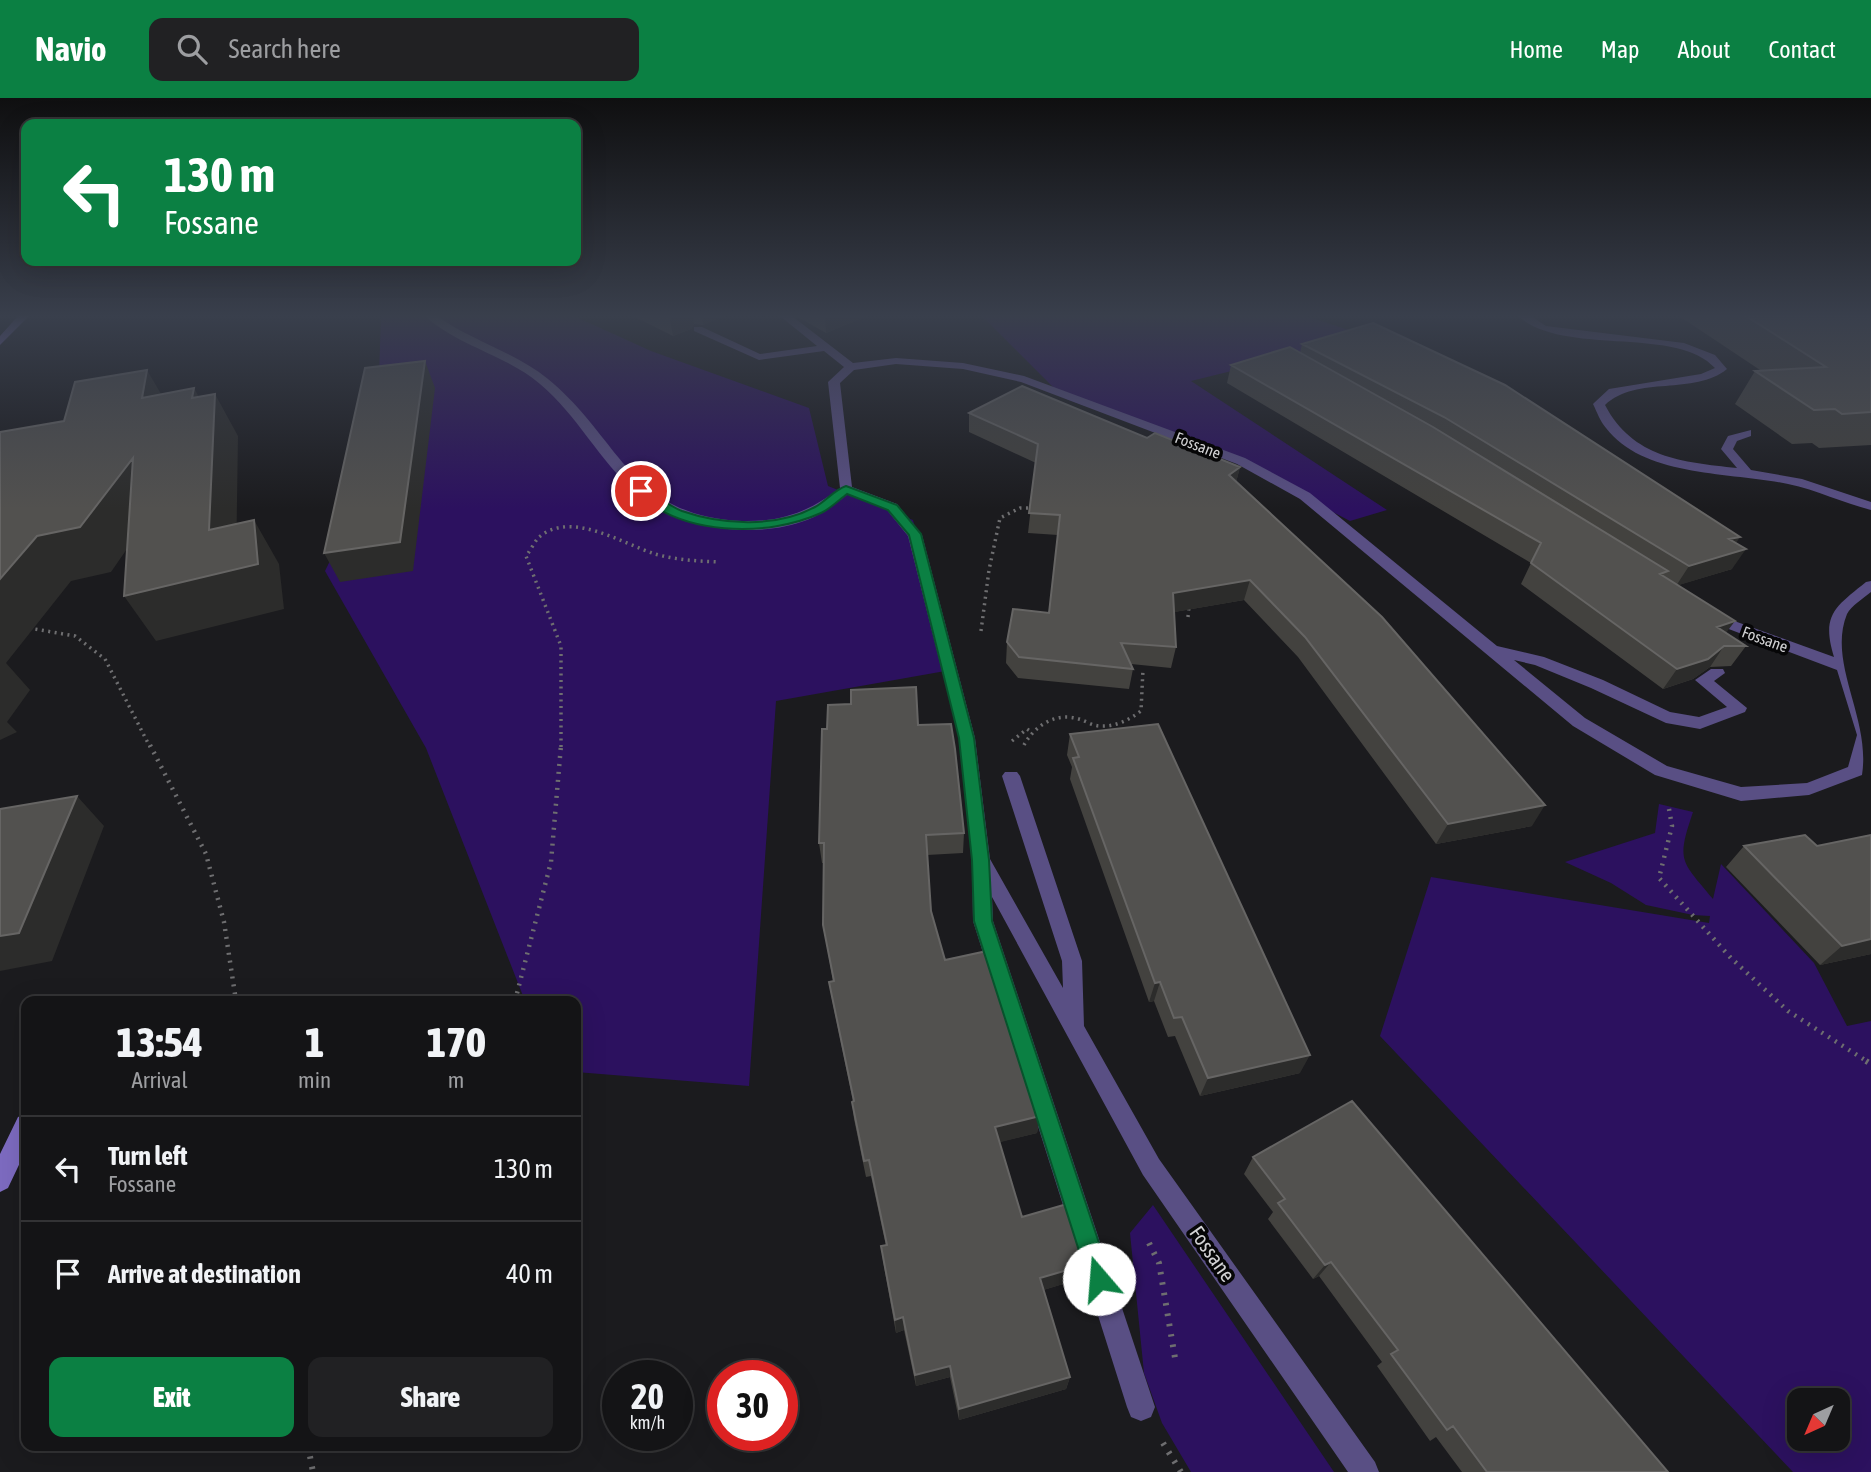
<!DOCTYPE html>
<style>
:root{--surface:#141416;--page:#212123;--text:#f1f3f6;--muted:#9d9ea1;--line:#333335;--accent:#0b8043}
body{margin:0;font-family:"Asap Condensed",sans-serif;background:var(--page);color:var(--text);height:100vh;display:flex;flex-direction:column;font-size:26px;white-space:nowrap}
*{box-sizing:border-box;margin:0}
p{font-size:23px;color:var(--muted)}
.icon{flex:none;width:38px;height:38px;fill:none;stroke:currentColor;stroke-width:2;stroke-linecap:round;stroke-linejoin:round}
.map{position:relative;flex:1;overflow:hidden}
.details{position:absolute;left:21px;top:898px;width:560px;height:455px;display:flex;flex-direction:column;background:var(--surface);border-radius:14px;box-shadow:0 7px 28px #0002,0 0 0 2px var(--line)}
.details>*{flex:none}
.hud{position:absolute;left:21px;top:21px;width:560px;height:147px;border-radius:14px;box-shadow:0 7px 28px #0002,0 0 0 2px var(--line);background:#0b8043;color:#fff;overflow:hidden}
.needle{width:46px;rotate:224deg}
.controls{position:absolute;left:1787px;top:1290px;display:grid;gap:14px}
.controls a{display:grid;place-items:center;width:63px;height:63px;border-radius:14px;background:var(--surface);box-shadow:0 7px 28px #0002,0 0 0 2px var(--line);font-size:35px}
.speed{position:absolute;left:602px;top:1262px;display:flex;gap:14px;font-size:35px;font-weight:700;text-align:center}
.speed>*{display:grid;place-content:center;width:91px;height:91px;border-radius:50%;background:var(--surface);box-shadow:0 7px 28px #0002,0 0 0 2px var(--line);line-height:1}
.speed small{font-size:18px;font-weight:400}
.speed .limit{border:10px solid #d22;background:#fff;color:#111}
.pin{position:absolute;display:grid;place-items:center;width:60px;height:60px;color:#fff;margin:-30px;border:4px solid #fff;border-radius:50%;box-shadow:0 2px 7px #0007}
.me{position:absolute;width:77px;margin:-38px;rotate:342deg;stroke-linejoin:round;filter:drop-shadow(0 0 5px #0008)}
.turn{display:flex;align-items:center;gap:24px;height:147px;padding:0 28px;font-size:32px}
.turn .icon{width:91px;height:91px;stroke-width:2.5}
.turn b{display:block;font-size:49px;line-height:60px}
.eta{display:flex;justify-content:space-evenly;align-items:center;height:119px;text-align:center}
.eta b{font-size:42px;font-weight:800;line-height:49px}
.action{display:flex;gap:14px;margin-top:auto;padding:14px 28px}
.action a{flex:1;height:80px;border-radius:14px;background:var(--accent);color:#fff;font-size:28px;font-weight:800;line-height:80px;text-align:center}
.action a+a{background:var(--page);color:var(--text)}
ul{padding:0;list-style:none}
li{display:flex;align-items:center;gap:21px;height:105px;padding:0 28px;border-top:2px solid var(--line)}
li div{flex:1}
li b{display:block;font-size:26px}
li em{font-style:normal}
header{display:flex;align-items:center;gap:42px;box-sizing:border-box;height:98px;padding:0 35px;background:var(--accent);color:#fff}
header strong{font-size:33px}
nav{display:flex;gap:38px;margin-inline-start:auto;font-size:24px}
.search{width:490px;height:63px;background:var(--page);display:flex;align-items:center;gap:18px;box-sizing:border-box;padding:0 24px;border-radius:14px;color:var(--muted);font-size:26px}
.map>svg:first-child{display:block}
.green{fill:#2c115f;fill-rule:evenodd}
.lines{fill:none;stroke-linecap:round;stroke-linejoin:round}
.path-far2{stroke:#6e6e70;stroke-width:3.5;stroke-dasharray:2 4.5;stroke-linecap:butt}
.path-far1{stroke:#6e6e70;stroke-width:4.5;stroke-dasharray:2 6;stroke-linecap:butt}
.path{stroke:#6e6e70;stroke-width:6;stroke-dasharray:2.5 8;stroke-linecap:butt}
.street{fill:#594f84;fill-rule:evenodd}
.secondary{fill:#7d6bc1;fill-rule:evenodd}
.wall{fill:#43423f}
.shaded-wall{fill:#2c2c2b}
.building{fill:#52514f;stroke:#666564;stroke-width:2}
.route{fill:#0b8043;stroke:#07532c;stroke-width:2}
.labels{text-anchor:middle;stroke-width:7;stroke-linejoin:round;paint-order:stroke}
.far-street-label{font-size:16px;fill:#d1d1d3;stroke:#060607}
.near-street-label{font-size:21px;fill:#d1d1d3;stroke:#060607}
</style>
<header>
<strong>Navio</strong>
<div class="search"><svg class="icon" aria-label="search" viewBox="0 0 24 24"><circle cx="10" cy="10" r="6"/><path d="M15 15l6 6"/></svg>Search here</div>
<nav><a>Home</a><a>Map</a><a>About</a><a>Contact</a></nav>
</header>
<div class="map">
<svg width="1871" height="1374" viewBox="0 0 1871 1374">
<rect width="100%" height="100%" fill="#1b1b1e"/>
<path class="green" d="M 381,218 L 574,218 L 651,253 L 809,310 L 828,388 L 913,422 L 951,572 L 776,603 L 749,988 L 576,974 L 576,903 L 525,903 L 426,650 L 325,473 L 376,369 Z
M 982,218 L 1306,218 L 1370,239 L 1191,283 L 1387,412 L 1350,423 L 1241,366 L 1064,300 Z
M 1659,706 L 1693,714 C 1676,764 1681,762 1713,801 L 1721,766 L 1814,865 L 1847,928 L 1871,923 L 1871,1374 L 1793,1374 L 1380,938 L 1431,779 L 1709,825 L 1710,818 L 1693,817 L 1646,807 L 1611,785 L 1565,764 L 1655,735 ZM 1838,1302 L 1838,1340 L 1799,1340 L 1799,1302 Z
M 1153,1107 L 1334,1374 L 1191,1374 L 1162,1325 L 1144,1275 L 1130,1135 Z"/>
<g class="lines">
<path class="path-far2" d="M 1188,519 L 1189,508
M 29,530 L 75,538 L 105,561 L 150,649
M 981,533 L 989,472 L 1000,420 L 1020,410 L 1035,410
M 1012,643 L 1027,631 L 1030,633
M 1024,647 C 1035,627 1056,614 1079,621 C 1086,623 1093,628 1100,628 C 1115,629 1129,622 1141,613 L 1143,571
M 561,649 L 561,548 L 526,458 C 530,453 534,445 538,440 C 570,411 623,446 655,456 C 676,462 697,463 719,464"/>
<path class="path-far1" d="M 150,647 L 206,756 L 224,824 L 236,903
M 1669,711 L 1672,728 L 1659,780 L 1731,860 L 1788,913 L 1868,964
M 515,903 L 551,764 L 561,647"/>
<path class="path" d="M 1866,963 L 1871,966
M 1149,1145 L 1159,1165 L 1176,1266
M 1163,1345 L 1181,1374
M 308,1348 L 313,1374"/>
<path class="street" d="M 425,218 L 437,218 C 472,243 515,254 548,281 C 621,341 629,418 742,423 C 781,424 809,414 840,390 L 828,284 L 844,269 L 824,253 L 759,262 L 694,233 L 694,229 L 702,229 L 760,256 L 817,248 L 780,218 L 792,218 L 853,265 L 896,260 L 963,265 L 1024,278 L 1245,360 L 1310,395 L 1497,548 L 1544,559 L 1603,582 L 1670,614 L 1699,619 L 1727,609 L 1695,582 L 1711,571 L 1723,571 L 1725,575 L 1714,583 L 1747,610 L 1745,614 L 1700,631 L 1666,625 L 1591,590 L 1535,567 L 1514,562 L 1585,620 L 1667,668 L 1741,689 L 1807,685 L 1848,669 L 1857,637 L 1837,572 L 1705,522 L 1703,519 L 1705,516 L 1715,516 L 1834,559 C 1821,517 1835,509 1866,484 L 1871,483 L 1871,494 C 1864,500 1851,508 1847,516 C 1827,565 1871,620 1862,677 L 1809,697 L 1741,703 L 1655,677 L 1573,628 L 1300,401 L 1237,366 L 1021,284 L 963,271 L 896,266 L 854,272 L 840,285 L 852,389 L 897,406 L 922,437 L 975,640 L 990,761 L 1063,890 L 1062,863 L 1002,678 L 1005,674 L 1017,674 L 1020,678 L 1082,863 L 1084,928 L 1159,1061 L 1375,1364 L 1379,1374 L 1348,1374 L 1143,1077 L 992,799 L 993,823 L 1155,1309 L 1151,1319 L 1141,1323 L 1131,1319 L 1127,1309 L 973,823 L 972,762 L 959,640 L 908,438 L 887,412 L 848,396 C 835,406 823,416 807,422 C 755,442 677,432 635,394 C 599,362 577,317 540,286 C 506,257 458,248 425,218 Z
M 1518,218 L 1531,218 L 1546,228 L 1684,245 L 1715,257 L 1727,271 C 1694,298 1637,277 1605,307 C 1633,360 1682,364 1737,370 L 1721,351 L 1728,338 L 1751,332 L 1751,338 L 1737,343 L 1733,351 L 1751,372 L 1802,381 L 1871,404 L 1871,412 C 1843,405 1817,392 1788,386 C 1733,374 1644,380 1606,330 C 1600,323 1597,314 1593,306 L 1595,304 L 1609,291 L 1701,276 L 1715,270 C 1676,227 1564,259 1518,218 Z"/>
<path class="secondary" d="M 18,218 L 29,218 L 0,247 L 0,238 Z
M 26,1016 L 26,1052 L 8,1090 L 0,1094 L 0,1056 L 18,1019 Z"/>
</g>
<path class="wall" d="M 633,218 L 724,218 L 703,227 L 694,226 L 691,231 L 673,238 Z
M 796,218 L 867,218 L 826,235 Z
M 1679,218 L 1871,218 L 1871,347 L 1819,350 L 1812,345 L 1792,346 L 1735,306 L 1755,273 L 1760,272 Z
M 1302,246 L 1736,445 L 1732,471 L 1678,487 L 1726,535 L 1746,548 L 1731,568 L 1710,569 L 1693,581 L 1663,591 L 1521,486 L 1531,465 L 1227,285 L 1231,267 L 1300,255 Z
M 969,315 L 1147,340 L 1240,369 L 1236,384 L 1532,728 L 1436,746 L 1298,559 L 1244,502 L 1174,514 L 1176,549 L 1171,570 L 1131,566 L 1133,571 L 1129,591 L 1018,580 L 1006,565 L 1007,544 L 1049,515 L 1058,437 L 1028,435 L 1036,365 L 969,334 Z
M 918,627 L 964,735 L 963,755 L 927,757 L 931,813 L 945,862 L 1040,1018 L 1037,1035 L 999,1044 L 1022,1119 L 1088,1166 L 1083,1180 L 1043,1192 L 1070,1279 L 1066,1291 L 959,1322 L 950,1279 L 916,1288 L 904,1232 L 896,1235 L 883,1163 L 881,1148 L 886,1148 L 871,1078 L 866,1079 L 854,1021 L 852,1004 L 853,1003 L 832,902 L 829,884 L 833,883 L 823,827 L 824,765 L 822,765 L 819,745 Z
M 1070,636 L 1300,975 L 1200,998 L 1175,938 L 1168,939 L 1154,903 L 1149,904 L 1070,681 L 1072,669 L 1067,657 Z
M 1871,737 L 1871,856 L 1820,867 L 1726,769 L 1744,748 L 1817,748 Z
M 1253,1059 L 1668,1374 L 1462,1374 L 1436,1339 L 1430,1343 L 1377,1268 L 1382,1264 L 1319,1178 L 1313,1181 L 1268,1121 L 1273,1114 L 1244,1076 Z"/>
<path class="shaded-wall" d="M 676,218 L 693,218 L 694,226 L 691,231 L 673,238 L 670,221 Z
M 702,218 L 724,218 L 703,227 Z
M 825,218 L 867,218 L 826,235 Z
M 425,263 L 435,290 L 413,473 L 340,484 L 324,455 Z
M 147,272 L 171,313 L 142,300 Z
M 194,290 L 214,327 L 215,296 L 238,338 L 236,471 L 254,422 L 279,466 L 284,511 L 156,543 L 124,498 L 209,432 L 192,300 Z
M 133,360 L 160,403 L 111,474 L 71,483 L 6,565 L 30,592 L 7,624 L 17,634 L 0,642 L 0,481 L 37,438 Z
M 1240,369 L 1235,389 L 1229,377 Z
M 1740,439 L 1729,456 L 1746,451 L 1732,471 L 1676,488 L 1689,468 L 1729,441 Z
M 1250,482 L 1244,502 L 1169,515 L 1173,495 Z
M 1735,523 L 1720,543 L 1717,529 Z
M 1724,548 L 1710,569 L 1693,581 L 1663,591 L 1677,571 Z
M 77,698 L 104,728 L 52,863 L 0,873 L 0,838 Z
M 1545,707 L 1532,728 L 1436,746 L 1448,726 Z
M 1871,841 L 1871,856 L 1820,867 L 1842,848 Z
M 1160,884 L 1154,903 L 1149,904 L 1155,885 Z
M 1310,957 L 1300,975 L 1200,998 L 1208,980 Z
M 1040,1018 L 1037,1035 L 993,1046 L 995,1029 Z
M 1331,1164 L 1319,1178 L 1313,1181 L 1325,1167 Z
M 1088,1166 L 1083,1180 L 1037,1194 L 1040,1180 Z
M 903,1219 L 904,1232 L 896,1235 L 895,1222 Z
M 950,1268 L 950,1279 L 916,1288 L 915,1277 Z
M 1070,1279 L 1066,1291 L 959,1322 L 959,1311 Z"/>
<path class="building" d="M 1746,218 L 1871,218 L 1871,314 L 1842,316 L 1835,311 L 1814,312 L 1755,273 L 1826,269 Z
M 1373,225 L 1505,287 L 1740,439 L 1729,441 L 1746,451 L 1689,468 L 1444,319 L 1302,246 Z
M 1290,249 L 1433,329 L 1668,473 L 1660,476 L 1735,523 L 1717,529 L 1746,548 L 1724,548 L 1708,561 L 1677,571 L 1531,465 L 1541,445 L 1231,267 Z
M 425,263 L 400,444 L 324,455 L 365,270 Z
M 147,272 L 142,300 L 194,290 L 192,300 L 215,296 L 209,432 L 254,422 L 258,466 L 124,498 L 133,360 L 80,429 L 37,438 L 0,481 L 0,334 L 64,323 L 75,284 Z
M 1022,288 L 1147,340 L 1155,335 L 1240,369 L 1229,377 L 1382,519 L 1545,707 L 1448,726 L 1305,539 L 1250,482 L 1173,495 L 1176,549 L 1121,545 L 1133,571 L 1019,559 L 1007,544 L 1013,511 L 1049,515 L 1060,417 L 1029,415 L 1038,346 L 969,315 Z
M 916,589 L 918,627 L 951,626 L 955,651 L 964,735 L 926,737 L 931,813 L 945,862 L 987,853 L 1040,1018 L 995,1029 L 1022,1119 L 1067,1106 L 1088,1166 L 1040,1180 L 1070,1279 L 959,1311 L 950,1268 L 915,1277 L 903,1219 L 895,1222 L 881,1148 L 887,1147 L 869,1062 L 864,1063 L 852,1004 L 854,1003 L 829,884 L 834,883 L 823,827 L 824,745 L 819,745 L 822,631 L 827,631 L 828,607 L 851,606 L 851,592 Z
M 1158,626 L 1310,957 L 1208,980 L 1182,919 L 1174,920 L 1160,884 L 1155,885 L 1073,660 L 1079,659 L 1070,636 Z
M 77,698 L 19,835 L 0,838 L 0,711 Z
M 1805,737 L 1817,748 L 1871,737 L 1871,841 L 1842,848 L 1744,748 Z
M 1352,1003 L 1668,1374 L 1487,1374 L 1453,1328 L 1447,1332 L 1391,1256 L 1398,1252 L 1331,1164 L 1325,1167 L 1278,1105 L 1285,1101 L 1253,1059 Z"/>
<linearGradient id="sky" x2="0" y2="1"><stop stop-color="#0f0f10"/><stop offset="0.53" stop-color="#393f4c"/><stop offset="1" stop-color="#393f4c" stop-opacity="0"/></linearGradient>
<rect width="1871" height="411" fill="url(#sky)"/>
<path class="route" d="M 846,388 L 897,407 L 921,436 L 974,640 L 989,762 L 992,823 L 1111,1181 L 1108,1189 L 1099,1193 L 1091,1189 L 1088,1181 L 974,823 L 972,762 L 959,640 L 909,437 L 888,412 L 847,396 C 839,402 830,411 821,415 C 766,440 680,438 635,393 L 645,391 C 657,398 669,408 682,413 C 722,427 776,430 815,409 C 826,403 834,392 846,388 Z"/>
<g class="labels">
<g class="far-street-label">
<text transform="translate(1198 347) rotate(21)" y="6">Fossane</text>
<text transform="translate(1765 541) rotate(20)" y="6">Fossane</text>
</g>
<g class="near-street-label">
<text transform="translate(1212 1156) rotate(55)" y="7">Fossane</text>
</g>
</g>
</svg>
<div class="controls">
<a><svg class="needle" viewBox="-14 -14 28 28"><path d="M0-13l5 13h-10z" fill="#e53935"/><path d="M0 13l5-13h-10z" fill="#9d9ea1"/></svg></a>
</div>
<div class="speed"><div>20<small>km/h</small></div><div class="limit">30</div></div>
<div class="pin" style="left:641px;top:393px;background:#d93025"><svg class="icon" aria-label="arrive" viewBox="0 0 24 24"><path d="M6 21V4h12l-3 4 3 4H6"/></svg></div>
<svg class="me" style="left:1099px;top:1181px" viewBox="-20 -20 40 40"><circle r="19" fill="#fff"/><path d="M0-13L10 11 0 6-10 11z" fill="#0b8043"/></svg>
<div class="hud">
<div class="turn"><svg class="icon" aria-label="left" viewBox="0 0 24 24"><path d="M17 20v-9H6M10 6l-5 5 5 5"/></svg><div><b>130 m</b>Fossane</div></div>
</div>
<section class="details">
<div class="eta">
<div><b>13:54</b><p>Arrival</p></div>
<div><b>1</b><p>min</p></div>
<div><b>170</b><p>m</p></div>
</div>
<ul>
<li><svg class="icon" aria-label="left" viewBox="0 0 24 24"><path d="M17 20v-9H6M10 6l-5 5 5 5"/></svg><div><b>Turn left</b><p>Fossane</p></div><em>130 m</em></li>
<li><svg class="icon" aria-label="arrive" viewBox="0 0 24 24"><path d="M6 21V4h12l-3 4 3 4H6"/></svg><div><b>Arrive at destination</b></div><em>40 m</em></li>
</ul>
<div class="action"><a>Exit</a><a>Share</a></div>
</section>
</div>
